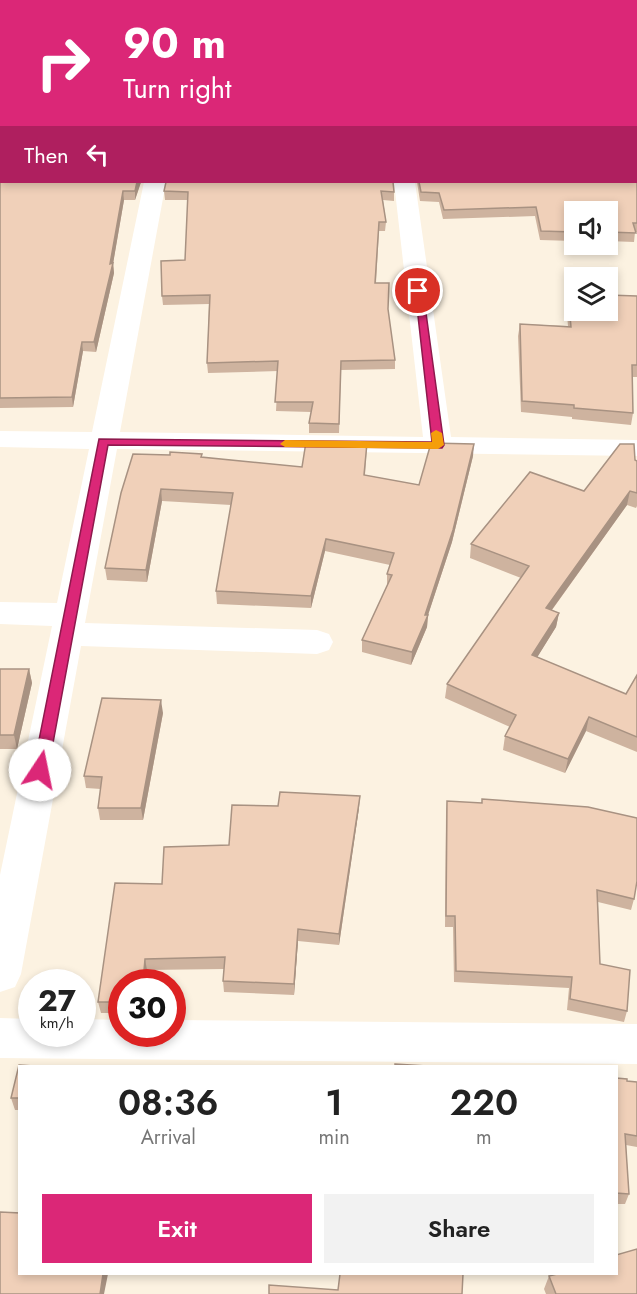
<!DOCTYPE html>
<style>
:root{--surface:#fff;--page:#f2f2f2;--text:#222;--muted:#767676;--accent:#db2777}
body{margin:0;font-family:Jost,sans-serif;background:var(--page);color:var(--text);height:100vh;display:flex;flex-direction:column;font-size:22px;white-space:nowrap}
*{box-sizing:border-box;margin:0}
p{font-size:20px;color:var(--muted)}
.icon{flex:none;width:33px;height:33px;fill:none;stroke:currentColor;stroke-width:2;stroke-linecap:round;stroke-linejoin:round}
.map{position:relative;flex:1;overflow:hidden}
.details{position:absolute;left:18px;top:1065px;width:600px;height:210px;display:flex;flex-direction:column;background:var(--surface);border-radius:0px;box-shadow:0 3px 9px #0003}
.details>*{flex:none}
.guide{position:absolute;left:0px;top:0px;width:638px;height:183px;box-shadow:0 3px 9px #0003;background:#db2777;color:#fff;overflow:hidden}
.controls{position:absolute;left:564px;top:201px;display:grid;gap:12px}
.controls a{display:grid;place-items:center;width:54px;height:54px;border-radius:0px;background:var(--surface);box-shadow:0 3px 9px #0003;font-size:30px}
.speed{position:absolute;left:18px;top:969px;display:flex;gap:12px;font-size:30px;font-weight:700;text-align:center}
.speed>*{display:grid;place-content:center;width:78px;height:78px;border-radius:50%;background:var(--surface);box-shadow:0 3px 9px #0003;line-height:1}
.speed small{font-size:15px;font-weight:400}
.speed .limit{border:9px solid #d22;background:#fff;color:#111}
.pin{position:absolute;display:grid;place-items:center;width:51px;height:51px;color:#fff;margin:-26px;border:3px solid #fff;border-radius:50%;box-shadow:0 2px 6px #0007}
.me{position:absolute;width:66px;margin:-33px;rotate:11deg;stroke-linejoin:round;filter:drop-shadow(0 0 4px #0008)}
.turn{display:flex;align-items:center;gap:21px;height:126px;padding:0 24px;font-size:27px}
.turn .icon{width:78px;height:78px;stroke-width:2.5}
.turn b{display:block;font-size:42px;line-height:51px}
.then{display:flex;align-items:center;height:57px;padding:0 24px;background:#0003;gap:12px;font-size:22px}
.eta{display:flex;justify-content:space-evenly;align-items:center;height:102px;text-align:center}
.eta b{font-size:36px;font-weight:600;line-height:42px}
.action{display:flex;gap:12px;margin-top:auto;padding:12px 24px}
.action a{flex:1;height:69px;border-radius:0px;background:var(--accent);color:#fff;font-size:24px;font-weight:600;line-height:69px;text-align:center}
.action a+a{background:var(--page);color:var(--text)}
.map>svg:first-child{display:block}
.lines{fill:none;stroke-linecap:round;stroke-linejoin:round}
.minor{fill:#fff;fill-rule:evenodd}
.wall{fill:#ceb39f}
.shaded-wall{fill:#a89282}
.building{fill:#f0d0b9;stroke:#a89282;stroke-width:1.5}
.route{fill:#db2777;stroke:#8e194d;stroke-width:1.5}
.slow{fill:#f59e0b}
</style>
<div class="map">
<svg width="637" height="1294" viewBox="0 0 637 1294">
<rect width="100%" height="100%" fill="#fcf2e1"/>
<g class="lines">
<path class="minor" d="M 0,0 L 9,0 L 2,2 L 0,8 Z
M 636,105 L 637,105 L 637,117 L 636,117 Z
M 636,144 L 637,144 L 637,159 L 636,159 Z
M 144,182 L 166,182 L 120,432 L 423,437 L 394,182 L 415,182 L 451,437 L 637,440 L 637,456 L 117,449 L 85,623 L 317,630 L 329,634 L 333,642 L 329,650 L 317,654 L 81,646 L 21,974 L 15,987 L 0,992 L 0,875 L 52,626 L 0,624 L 0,602 L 57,603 L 89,449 L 0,447 L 0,431 L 92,432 Z
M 0,1018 L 32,1019 L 32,1034 L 82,1034 L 82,1019 L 122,1020 L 122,1034 L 172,1034 L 172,1020 L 637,1024 L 637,1064 L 0,1058 Z"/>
</g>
<path class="wall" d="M 0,103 L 2,182 L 141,182 L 135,200 L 124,200 L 113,263 L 114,273 L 96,352 L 83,351 L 73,407 L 0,408 Z
M 637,168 L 637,232 L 635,232 L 634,242 L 608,241 L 608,212 L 574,212 L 574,241 L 540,240 L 535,216 L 443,219 L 439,202 L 420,201 L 417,182 L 636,182 Z
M 164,191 L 394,192 L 394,201 L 383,200 L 386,222 L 385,231 L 379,231 L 376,283 L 388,310 L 395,360 L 395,369 L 341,370 L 339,433 L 309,433 L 309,423 L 311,412 L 276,411 L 278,371 L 208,373 L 207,363 L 209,304 L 163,305 L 162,296 L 185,260 L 188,200 L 165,200 Z
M 568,293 L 637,296 L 637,377 L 632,377 L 633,413 L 631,425 L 572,419 L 572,417 L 521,412 L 518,336 L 520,324 L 568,326 L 566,304 Z
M 367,443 L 365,475 L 419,485 L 473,456 L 452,542 L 428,615 L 427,627 L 411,665 L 362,652 L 362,640 L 387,587 L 387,574 L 390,565 L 325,551 L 311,608 L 217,604 L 216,591 L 231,505 L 162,501 L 147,582 L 107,580 L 105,568 L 121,493 L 202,457 L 302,467 Z
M 635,460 L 637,461 L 637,506 L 636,508 L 627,505 L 552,610 L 559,613 L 556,627 L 537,657 L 626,694 L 637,675 L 637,752 L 586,731 L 565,773 L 503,750 L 505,736 L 510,727 L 445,698 L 447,684 L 521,578 L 470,558 L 471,544 L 584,491 Z
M 0,669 L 29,669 L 32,683 L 17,749 L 0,749 Z
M 163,713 L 143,820 L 100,820 L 98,808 L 101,789 L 86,788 L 84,776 Z
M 447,801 L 634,899 L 631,910 L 598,902 L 600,964 L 627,1011 L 624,1022 L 567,1010 L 569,988 L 454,982 L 453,927 L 445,927 L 446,812 Z
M 359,808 L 339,945 L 298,941 L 294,995 L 224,992 L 223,981 L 224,969 L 147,970 L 146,982 L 122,982 L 122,1013 L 101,1013 L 98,1002 L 162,884 L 229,845 Z
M 20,1066 L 20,1110 L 15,1110 L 11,1098 Z
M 616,1078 L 627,1081 L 637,1082 L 637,1147 L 626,1145 L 629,1194 L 625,1204 L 616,1204 Z
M 549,1276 L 637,1294 L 546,1294 L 544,1289 Z"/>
<path class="shaded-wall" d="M 137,182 L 141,182 L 135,200 L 135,191 Z
M 123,191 L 124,200 L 112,270 L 113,263 L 114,273 L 96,352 L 94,342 Z
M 82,342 L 83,351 L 73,407 L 72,397 Z
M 474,444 L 473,456 L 452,542 L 428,615 L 427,627 L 411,665 L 412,652 L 425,615 Z
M 161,489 L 162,501 L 147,582 L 146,570 Z
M 630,491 L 627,505 L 543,622 L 546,608 Z
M 326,539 L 325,551 L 311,608 L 311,596 Z
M 559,613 L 556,627 L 530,669 L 532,655 Z
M 29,669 L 32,683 L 17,749 L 14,735 Z
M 161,700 L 163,713 L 143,820 L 141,808 Z
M 589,717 L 586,731 L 565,773 L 568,759 Z
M 360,796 L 359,808 L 339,945 L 339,934 Z
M 298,929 L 298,941 L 294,995 L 294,984 Z
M 145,959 L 147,970 L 146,982 L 143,982 Z
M 103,1274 L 108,1274 L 104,1294 L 100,1294 Z"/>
<path class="building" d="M 15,0 L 637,0 L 637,94 L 636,92 L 636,2 L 15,2 Z
M 2,28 L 2,89 L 0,89 L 0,31 Z
M 0,103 L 2,103 L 2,182 L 137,182 L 135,191 L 123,191 L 110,264 L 113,263 L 94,342 L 82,342 L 72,397 L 0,398 Z
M 636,162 L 637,168 L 637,223 L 633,223 L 636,233 L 608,232 L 608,212 L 574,212 L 574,232 L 541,231 L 536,207 L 444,210 L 439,193 L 421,192 L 419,182 L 636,182 Z
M 166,182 L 393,182 L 394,192 L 381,191 L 386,222 L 379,222 L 375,283 L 389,283 L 388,309 L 395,360 L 341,361 L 339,424 L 309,423 L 313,402 L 275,402 L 278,361 L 207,363 L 210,295 L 162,296 L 161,261 L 185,260 L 188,192 L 164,191 Z
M 568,293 L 574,293 L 574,310 L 608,310 L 608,295 L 637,296 L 637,365 L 632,365 L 633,413 L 574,408 L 574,405 L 522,401 L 520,324 L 571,327 Z
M 306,442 L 367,443 L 364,475 L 419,485 L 431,443 L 474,444 L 453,530 L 425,615 L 428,615 L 412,652 L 362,640 L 392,575 L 387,574 L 394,553 L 326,539 L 311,596 L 216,591 L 233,493 L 161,489 L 146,570 L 105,568 L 121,493 L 133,454 L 170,455 L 170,452 L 202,454 L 201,457 L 302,467 Z
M 620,444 L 634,444 L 635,460 L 637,461 L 637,493 L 630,491 L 546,608 L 559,613 L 532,655 L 626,694 L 637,675 L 637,737 L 589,717 L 568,759 L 505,736 L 516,715 L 447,684 L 529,566 L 471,544 L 530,472 L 584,491 Z
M 0,669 L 29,669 L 14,735 L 0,735 Z
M 102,698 L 161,700 L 141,808 L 98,808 L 102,777 L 84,776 Z
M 280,792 L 360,796 L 339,934 L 298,929 L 294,984 L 223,981 L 225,957 L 145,959 L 143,982 L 122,982 L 122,1002 L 98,1002 L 115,883 L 162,884 L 164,847 L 229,845 L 232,805 L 278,806 Z
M 482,799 L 588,807 L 637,818 L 637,881 L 634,899 L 597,890 L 600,964 L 630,970 L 627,1011 L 570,999 L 572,977 L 456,971 L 455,916 L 446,916 L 447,801 L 482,803 Z
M 395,1064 L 427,1066 L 395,1066 Z
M 19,1065 L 34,1066 L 20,1066 L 20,1098 L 11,1098 Z
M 616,1078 L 627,1079 L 627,1081 L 637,1082 L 637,1136 L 625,1134 L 629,1194 L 616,1193 Z
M 0,1212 L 20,1213 L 20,1274 L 103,1274 L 100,1294 L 0,1294 Z
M 637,1249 L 637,1294 L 556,1294 L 549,1276 L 557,1274 L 616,1274 L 616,1255 Z
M 340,1274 L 463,1274 L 462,1294 L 269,1294 L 269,1285 L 338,1290 Z"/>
<path class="route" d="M 415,289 L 423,291 L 444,445 L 442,448 L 108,445 L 48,770 L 46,774 L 35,774 L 33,770 L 99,439 L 432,442 Z"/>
<path class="slow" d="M 436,430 L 442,433 L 444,445 L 438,449 L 285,447 L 280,444 L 285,440 L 432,442 L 431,433 Z"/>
</svg>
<div class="controls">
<a><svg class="icon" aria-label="sound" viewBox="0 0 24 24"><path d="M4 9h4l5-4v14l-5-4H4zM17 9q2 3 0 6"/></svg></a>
<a><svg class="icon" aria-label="layers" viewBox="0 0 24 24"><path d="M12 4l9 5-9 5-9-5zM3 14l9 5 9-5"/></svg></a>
</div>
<div class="speed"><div>27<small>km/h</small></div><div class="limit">30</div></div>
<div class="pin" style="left:418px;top:291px;background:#d93025"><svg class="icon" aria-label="arrive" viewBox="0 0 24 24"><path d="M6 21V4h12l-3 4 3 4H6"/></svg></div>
<svg class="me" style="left:40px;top:770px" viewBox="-20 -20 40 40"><circle r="19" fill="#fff"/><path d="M0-13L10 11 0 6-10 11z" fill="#db2777"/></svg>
<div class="guide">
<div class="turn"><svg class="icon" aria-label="right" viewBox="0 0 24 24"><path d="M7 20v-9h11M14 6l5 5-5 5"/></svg><div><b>90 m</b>Turn right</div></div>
<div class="then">Then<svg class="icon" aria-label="left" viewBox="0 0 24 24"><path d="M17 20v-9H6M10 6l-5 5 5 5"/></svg></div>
</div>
<section class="details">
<div class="eta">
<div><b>08:36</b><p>Arrival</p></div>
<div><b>1</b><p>min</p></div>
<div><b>220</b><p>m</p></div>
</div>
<div class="action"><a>Exit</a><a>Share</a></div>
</section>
</div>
